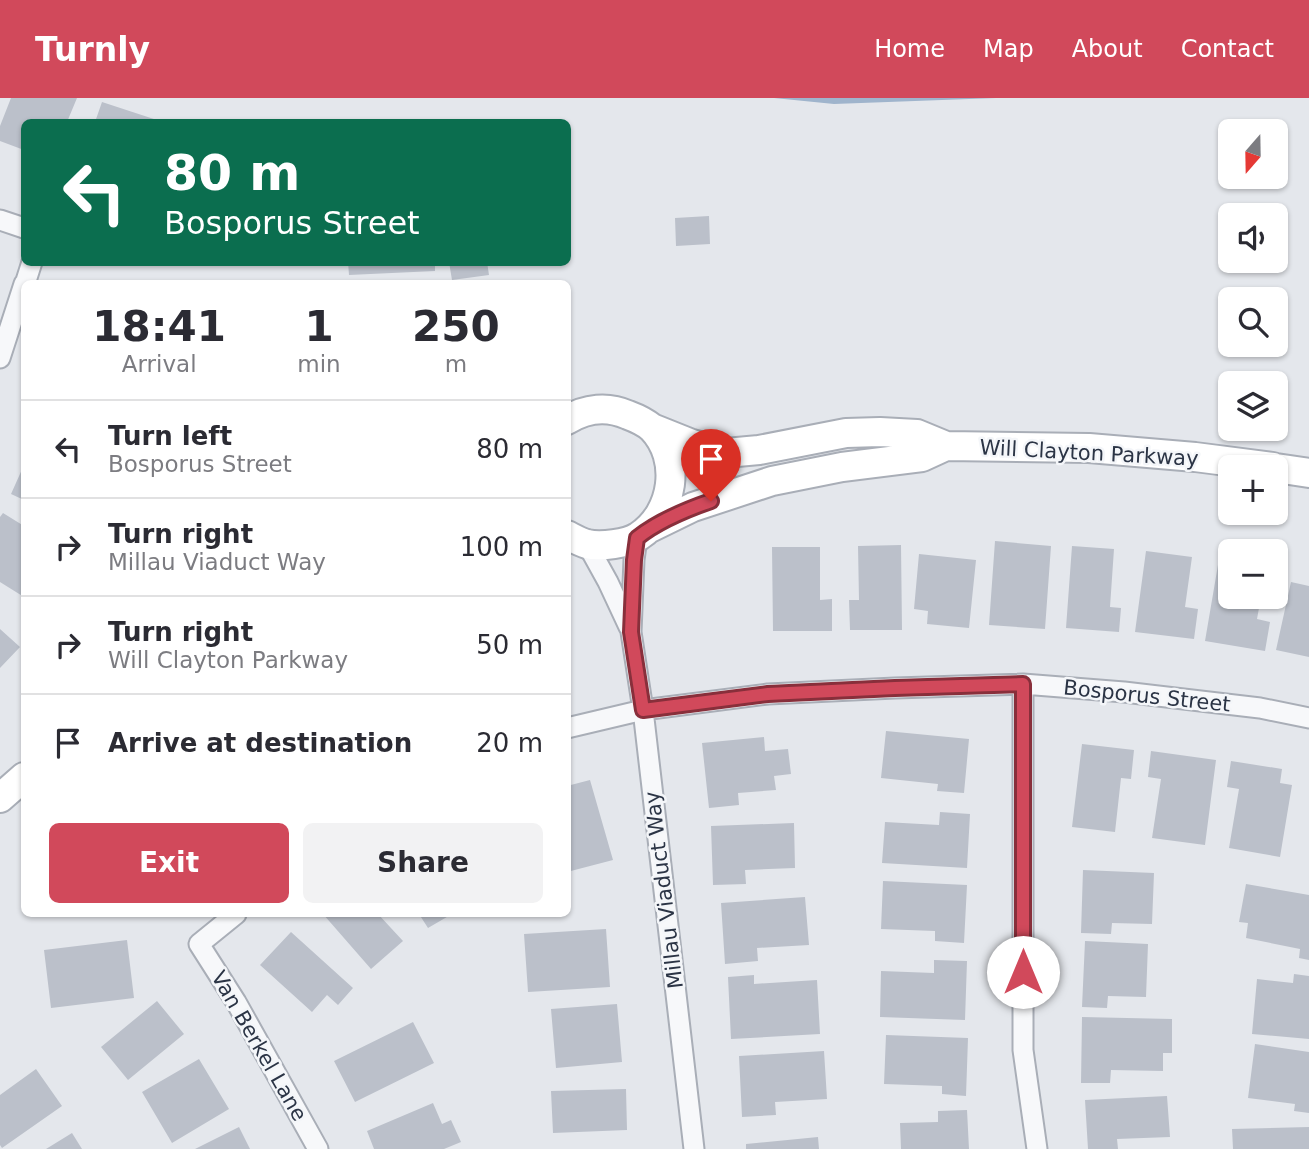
<!DOCTYPE html>
<meta charset="utf-8">
<style>
:root{--surface:#fff;--page:#f2f2f3;--text:#2b2b33;--muted:#7c7c81;--line:#e1e1e2;--accent:#d1495b}
body{margin:0;font-family:"DejaVu Sans",sans-serif;background:var(--page);color:var(--text);height:100vh;display:flex;flex-direction:column;font-size:26px;white-space:nowrap}
*{box-sizing:border-box;margin:0}
p{font-size:23px;color:var(--muted)}
.icon{flex:none;width:38px;height:38px;fill:none;stroke:currentColor;stroke-width:2;stroke-linecap:round;stroke-linejoin:round}
.map{position:relative;flex:1;overflow:hidden}
.details{position:absolute;left:21px;top:182px;width:550px;height:637px;display:flex;flex-direction:column;background:var(--surface);border-radius:10px;box-shadow:0 2px 5px #0004}
.details>*{flex:none}
.banner{position:absolute;left:21px;top:21px;width:550px;height:147px;border-radius:10px;box-shadow:0 2px 5px #0004;background:#0b6e4f;color:#fff;overflow:hidden}
.needle{width:46px;rotate:200deg}
.controls{position:absolute;left:1218px;top:21px;display:grid;gap:14px}
.controls a{display:grid;place-items:center;width:70px;height:70px;border-radius:10px;background:var(--surface);box-shadow:0 2px 5px #0004;font-size:35px}
.pin{position:absolute;display:grid;place-items:center;width:60px;height:60px;color:#fff;margin:-72px -30px;border-radius:50% 50% 50% 0;rotate:-45deg;box-shadow:0 0 7px #0007}
.pin .icon{rotate:45deg}
.me{position:absolute;width:77px;margin:-38px;rotate:0deg;stroke-linejoin:round;filter:drop-shadow(0 0 5px #0008)}
.turn{display:flex;align-items:center;gap:24px;height:147px;padding:0 28px;font-size:32px}
.turn .icon{width:91px;height:91px;stroke-width:2.5}
.turn b{display:block;font-size:49px;line-height:60px}
.eta{display:flex;justify-content:space-evenly;align-items:center;height:119px;text-align:center}
.eta b{font-size:42px;font-weight:700;line-height:49px}
.action{display:flex;gap:14px;margin-top:auto;padding:14px 28px}
.action a{flex:1;height:80px;border-radius:10px;background:var(--accent);color:#fff;font-size:28px;font-weight:700;line-height:80px;text-align:center}
.action a+a{background:var(--page);color:var(--text)}
ul{padding:0;list-style:none}
li{display:flex;align-items:center;gap:21px;height:98px;padding:0 28px;border-top:2px solid var(--line)}
li div{flex:1}
li b{display:block;font-size:26px}
li em{font-style:normal}
header{display:flex;align-items:center;gap:42px;box-sizing:border-box;height:98px;padding:0 35px;background:var(--accent);color:#fff}
header strong{font-size:33px}
nav{display:flex;gap:38px;margin-inline-start:auto;font-size:24px}
.map>svg:first-child{display:block}
.water{fill:#9fb4cc}
.building{fill:#bbc0ca}
.lines{fill:none;stroke-linecap:round;stroke-linejoin:round}
.street-casing{stroke:#a9aeb7;stroke-width:23}
.secondary-casing{stroke:#a9aeb7;stroke-width:32}
.street{stroke:#f7f8fa;stroke-width:19}
.secondary{stroke:#fff;stroke-width:28}
.route-casing{stroke:#882f3b;stroke-width:18}
.route{stroke:#d1495b;stroke-width:12}
.labels{text-anchor:middle;stroke-width:5;stroke-linejoin:round;paint-order:stroke}
.street-label{font-size:21px;fill:#2b3445;stroke:#f4f6f9}
</style>
<header>
<strong>Turnly</strong>
<nav><a>Home</a><a>Map</a><a>About</a><a>Contact</a></nav>
</header>
<div class="map">
<svg width="1309" height="1051" viewBox="0 0 1309 1051">
<rect width="100%" height="100%" fill="#e4e7ec"/>
<path class="water" d="M 774,0 L 996,0 L 834,6 Z"/>
<path class="building" d="M 11,0 L 77,0 L 67,24 L 24,24 L 24,52 L 0,43 L 0,28 Z
M 102,4 L 163,24 L 95,24 Z
M 709,118 L 710,146 L 676,148 L 675,120 Z
M 348,164 L 435,164 L 435,173 L 349,177 Z
M 449,164 L 487,164 L 489,177 L 452,182 Z
M 24,367 L 24,402 L 11,396 Z
M 3,415 L 24,428 L 24,499 L 0,484 L 0,419 Z
M 995,443 L 1051,448 L 1045,531 L 989,527 Z
M 901,447 L 902,532 L 850,532 L 849,502 L 859,502 L 858,448 Z
M 1072,448 L 1114,451 L 1110,509 L 1121,510 L 1119,534 L 1066,530 Z
M 772,449 L 820,449 L 820,502 L 832,501 L 832,533 L 773,533 Z
M 1146,453 L 1192,459 L 1185,509 L 1198,511 L 1194,541 L 1135,534 Z
M 919,456 L 976,462 L 969,530 L 927,526 L 928,513 L 914,511 Z
M 1219,461 L 1230,463 L 1230,499 L 1261,499 L 1257,521 L 1270,524 L 1265,553 L 1205,543 Z
M 1291,484 L 1309,488 L 1309,559 L 1276,552 Z
M 0,531 L 20,549 L 0,570 Z
M 886,633 L 969,641 L 964,695 L 937,693 L 938,686 L 881,680 Z
M 764,639 L 765,653 L 788,651 L 791,676 L 774,678 L 776,692 L 738,695 L 739,707 L 709,710 L 702,645 Z
M 1082,646 L 1134,652 L 1131,681 L 1121,680 L 1115,734 L 1072,729 Z
M 1151,653 L 1216,662 L 1205,747 L 1152,740 L 1161,681 L 1148,679 Z
M 1231,663 L 1282,671 L 1280,685 L 1292,687 L 1280,759 L 1229,750 L 1239,691 L 1227,689 Z
M 590,682 L 613,762 L 567,774 L 567,688 Z
M 940,714 L 970,716 L 967,770 L 882,765 L 885,724 L 939,727 Z
M 794,725 L 795,770 L 745,772 L 746,786 L 713,787 L 711,728 Z
M 1083,772 L 1154,775 L 1152,826 L 1112,825 L 1111,836 L 1081,835 Z
M 883,783 L 967,787 L 964,845 L 935,843 L 935,833 L 881,831 Z
M 1246,786 L 1309,797 L 1309,862 L 1299,860 L 1300,851 L 1246,840 L 1248,825 L 1239,824 Z
M 805,799 L 809,847 L 757,850 L 758,863 L 725,866 L 721,805 Z
M 323,816 L 378,816 L 403,843 L 371,871 Z
M 419,816 L 452,816 L 428,830 Z
M 606,831 L 610,889 L 528,894 L 524,836 Z
M 291,834 L 353,890 L 338,907 L 327,897 L 312,914 L 260,867 Z
M 127,842 L 134,900 L 51,910 L 44,852 Z
M 1085,843 L 1148,846 L 1146,899 L 1108,898 L 1107,910 L 1082,909 Z
M 934,862 L 967,863 L 965,922 L 880,919 L 881,873 L 934,875 Z
M 1294,876 L 1309,878 L 1309,941 L 1252,936 L 1257,881 L 1293,885 Z
M 754,877 L 754,886 L 817,882 L 820,936 L 731,941 L 728,879 Z
M 157,903 L 184,936 L 128,982 L 101,949 Z
M 617,906 L 622,964 L 556,970 L 551,911 Z
M 1082,919 L 1172,921 L 1172,955 L 1163,955 L 1163,973 L 1111,972 L 1110,985 L 1081,985 Z
M 413,924 L 434,965 L 355,1004 L 334,963 Z
M 886,937 L 968,940 L 966,998 L 942,996 L 942,988 L 884,986 Z
M 1255,946 L 1309,954 L 1309,1015 L 1294,1013 L 1295,1006 L 1248,1000 Z
M 824,953 L 827,1001 L 775,1004 L 776,1017 L 742,1019 L 739,958 Z
M 199,961 L 229,1011 L 172,1045 L 142,994 Z
M 36,971 L 62,1008 L 2,1050 L 0,1047 L 0,997 Z
M 626,991 L 627,1032 L 553,1035 L 551,993 Z
M 1167,998 L 1170,1039 L 1117,1041 L 1118,1051 L 1088,1051 L 1085,1002 Z
M 433,1005 L 442,1026 L 451,1022 L 461,1044 L 444,1051 L 374,1051 L 367,1033 Z
M 967,1012 L 969,1051 L 901,1051 L 900,1025 L 938,1024 L 938,1013 Z
M 239,1029 L 250,1051 L 195,1051 Z
M 1309,1029 L 1309,1051 L 1233,1051 L 1232,1031 Z
M 72,1035 L 82,1051 L 46,1051 Z
M 818,1039 L 819,1051 L 746,1051 L 746,1046 Z"/>
<g class="lines">
<g class="street-casing">
<path id="street" d="M 0,122 L 24,130
M 25,186 L 32,164
M 0,260 L 24,186
M 637,440 L 634,462 L 631,534 L 643,612 L 694,1051
M 587,446 L 608,484 L 629,529
M 1023,586 L 1023,952 L 1037,1051
M 567,630 L 643,612 L 768,596 L 895,590 L 1023,586 L 1124,594 L 1260,610 L 1309,620
M 236,816 L 199,846 L 236,904 L 318,1051"/>
</g>
<g class="secondary-casing">
<path id="secondary" d="M 567,322 C 586,310 608,308 628,317 C 636,320 645,324 652,330 C 682,361 674,415 639,438 C 628,446 600,449 587,446 C 580,444 573,440 567,437
M 652,330 L 692,346 L 726,355 L 759,352 L 846,335 L 880,334 L 917,336 L 946,348 L 1089,350 L 1195,359 L 1273,369
M 1276,370 L 1309,375
M 648,431 L 693,409 L 772,383 L 842,369 L 922,359 L 946,348
M 0,700 L 24,679"/>
</g>
<use href="#street" class="street"/>
<use href="#secondary" class="secondary"/>
</g>
<g class="lines">
<g class="route-casing">
<path id="route" d="M 711,403 C 685,412 658,423 637,440 L 634,462 L 631,534 L 643,612 L 768,596 L 895,590 L 1023,586 L 1023,874"/>
</g>
<use href="#route" class="route"/>
</g>
<g class="labels">
<g class="street-label">
<text transform="translate(1089 355) rotate(3)" y="7">Will Clayton Parkway</text>
<text transform="translate(1147 598) rotate(6)" y="7">Bosporus Street</text>
<text transform="translate(664 792) rotate(-97)" y="7">Millau Viaduct Way</text>
<text transform="translate(259 948) rotate(60)" y="7">Van Berkel Lane</text>
</g>
</g>
</svg>
<div class="controls">
<a><svg class="needle" viewBox="-14 -14 28 28"><path d="M0-13l5 13h-10z" fill="#e53935"/><path d="M0 13l5-13h-10z" fill="#7c7c81"/></svg></a>
<a><svg class="icon" aria-label="sound" viewBox="0 0 24 24"><path d="M4 9h4l5-4v14l-5-4H4zM17 9q2 3 0 6"/></svg></a>
<a><svg class="icon" aria-label="search" viewBox="0 0 24 24"><circle cx="10" cy="10" r="6"/><path d="M15 15l6 6"/></svg></a>
<a><svg class="icon" aria-label="layers" viewBox="0 0 24 24"><path d="M12 4l9 5-9 5-9-5zM3 14l9 5 9-5"/></svg></a>
<a>+</a>
<a>−</a>
</div>
<div class="pin" style="left:711px;top:403px;background:#d93025"><svg class="icon" aria-label="arrive" viewBox="0 0 24 24"><path d="M6 21V4h12l-3 4 3 4H6"/></svg></div>
<svg class="me" style="left:1023px;top:874px" viewBox="-20 -20 40 40"><circle r="19" fill="#fff"/><path d="M0-13L10 11 0 6-10 11z" fill="#d1495b"/></svg>
<div class="banner">
<div class="turn"><svg class="icon" aria-label="left" viewBox="0 0 24 24"><path d="M17 20v-9H6M10 6l-5 5 5 5"/></svg><div><b>80 m</b>Bosporus Street</div></div>
</div>
<section class="details">
<div class="eta">
<div><b>18:41</b><p>Arrival</p></div>
<div><b>1</b><p>min</p></div>
<div><b>250</b><p>m</p></div>
</div>
<ul>
<li><svg class="icon" aria-label="left" viewBox="0 0 24 24"><path d="M17 20v-9H6M10 6l-5 5 5 5"/></svg><div><b>Turn left</b><p>Bosporus Street</p></div><em>80 m</em></li>
<li><svg class="icon" aria-label="right" viewBox="0 0 24 24"><path d="M7 20v-9h11M14 6l5 5-5 5"/></svg><div><b>Turn right</b><p>Millau Viaduct Way</p></div><em>100 m</em></li>
<li><svg class="icon" aria-label="right" viewBox="0 0 24 24"><path d="M7 20v-9h11M14 6l5 5-5 5"/></svg><div><b>Turn right</b><p>Will Clayton Parkway</p></div><em>50 m</em></li>
<li><svg class="icon" aria-label="arrive" viewBox="0 0 24 24"><path d="M6 21V4h12l-3 4 3 4H6"/></svg><div><b>Arrive at destination</b></div><em>20 m</em></li>
</ul>
<div class="action"><a>Exit</a><a>Share</a></div>
</section>
</div>
